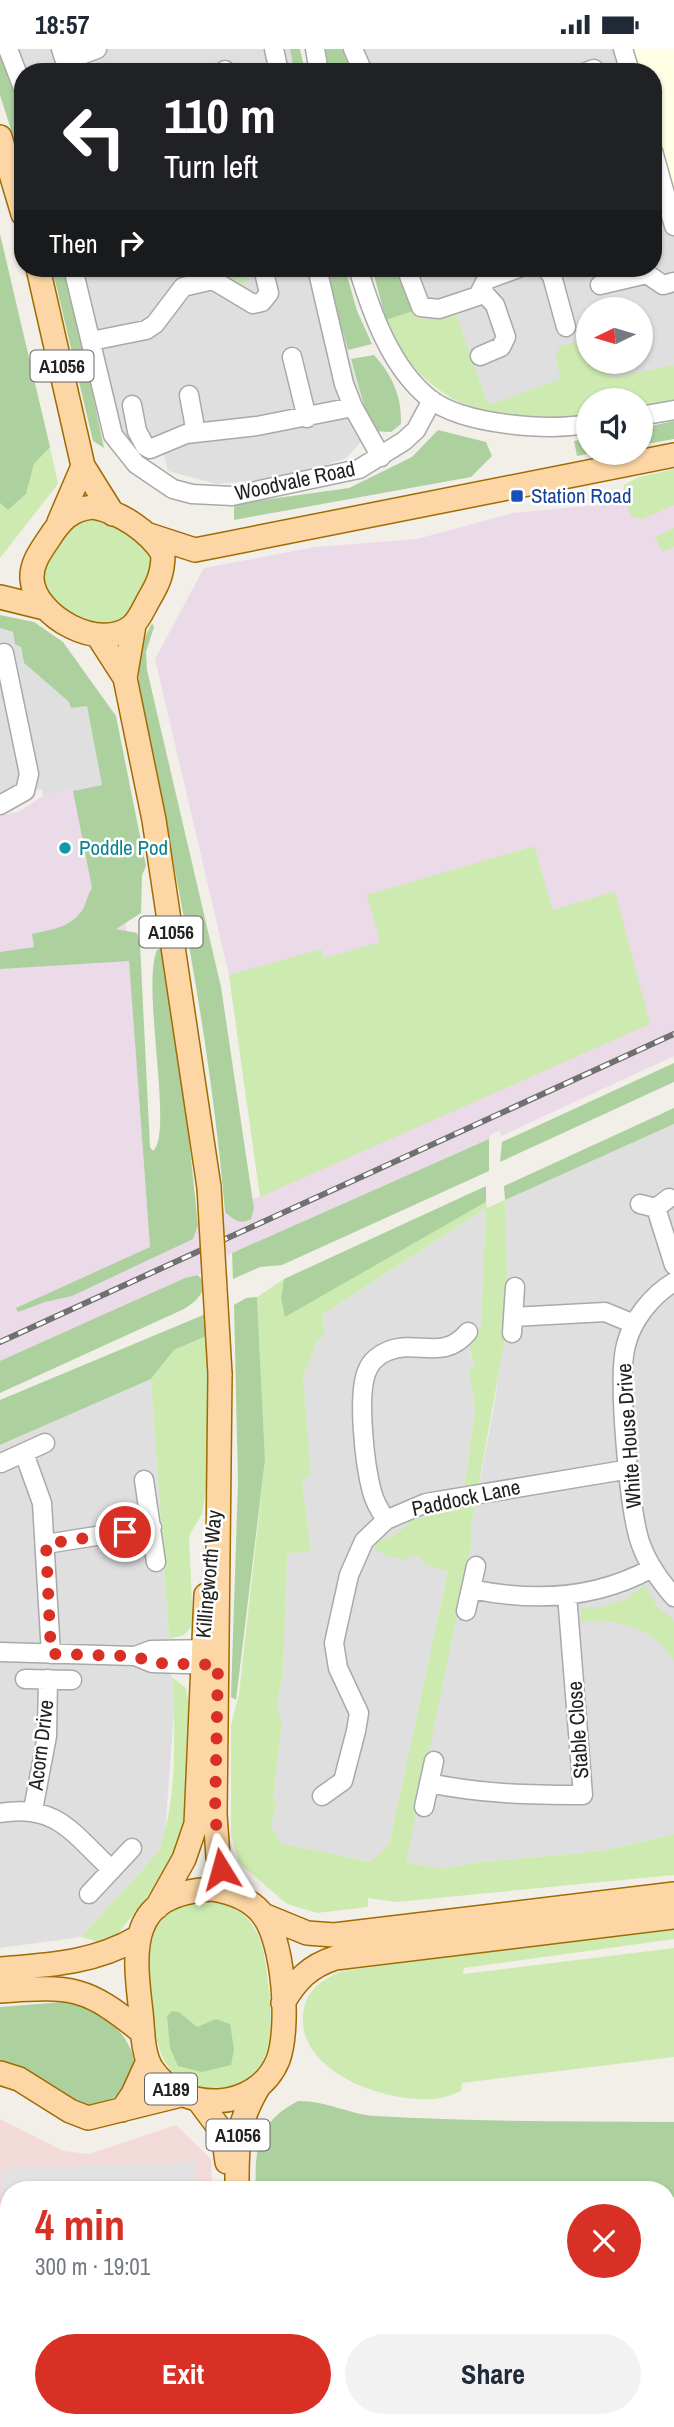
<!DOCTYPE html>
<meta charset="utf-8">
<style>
:root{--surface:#fff;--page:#f2f2f3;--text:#1f2937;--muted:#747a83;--accent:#d93025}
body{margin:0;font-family:"Archivo Narrow",sans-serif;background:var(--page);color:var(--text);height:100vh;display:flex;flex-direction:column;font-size:26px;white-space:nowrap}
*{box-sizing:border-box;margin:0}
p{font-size:23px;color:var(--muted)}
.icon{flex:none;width:38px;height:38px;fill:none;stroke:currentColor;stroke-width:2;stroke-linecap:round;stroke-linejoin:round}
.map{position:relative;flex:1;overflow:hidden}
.panel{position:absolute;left:0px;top:2132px;width:676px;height:247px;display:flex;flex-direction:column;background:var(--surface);border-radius:28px 28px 0 0;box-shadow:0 2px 5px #0004}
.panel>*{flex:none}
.guide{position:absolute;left:14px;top:14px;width:648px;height:214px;border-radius:28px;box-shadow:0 2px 5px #0004;background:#202124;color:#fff;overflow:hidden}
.needle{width:46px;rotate:265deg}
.fabs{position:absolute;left:576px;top:248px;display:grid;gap:14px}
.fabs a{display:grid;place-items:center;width:77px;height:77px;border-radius:50%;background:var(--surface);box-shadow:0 2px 5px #0004;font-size:35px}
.pin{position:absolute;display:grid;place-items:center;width:60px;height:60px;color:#fff;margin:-30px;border:4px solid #fff;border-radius:50%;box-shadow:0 2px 7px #0007}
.me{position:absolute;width:77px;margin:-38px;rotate:352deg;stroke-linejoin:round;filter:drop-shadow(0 0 5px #0008)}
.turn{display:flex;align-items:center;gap:24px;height:147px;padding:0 35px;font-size:32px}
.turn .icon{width:91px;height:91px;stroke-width:2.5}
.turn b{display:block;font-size:49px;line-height:60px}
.then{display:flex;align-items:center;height:66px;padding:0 35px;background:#0003;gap:14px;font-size:26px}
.round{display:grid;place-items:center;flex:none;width:74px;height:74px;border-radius:37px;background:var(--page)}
.head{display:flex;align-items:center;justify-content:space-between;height:119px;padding:0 35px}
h1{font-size:42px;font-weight:800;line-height:52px;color:var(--accent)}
.primary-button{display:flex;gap:14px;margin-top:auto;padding:14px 35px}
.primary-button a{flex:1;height:80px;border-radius:42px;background:var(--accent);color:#fff;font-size:28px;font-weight:800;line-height:80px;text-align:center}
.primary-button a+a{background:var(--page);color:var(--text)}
.status{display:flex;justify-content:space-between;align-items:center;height:49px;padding:0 35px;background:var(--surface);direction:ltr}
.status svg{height:19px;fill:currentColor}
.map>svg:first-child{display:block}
.residential{fill:#e0dfdf;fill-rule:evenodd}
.commercial{fill:#f2dad9}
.industrial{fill:#ebdbe8}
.education{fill:#ffffe5}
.grass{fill:#cdebb0;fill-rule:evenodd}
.forest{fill:#add19e}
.parking{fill:#e2e2e2}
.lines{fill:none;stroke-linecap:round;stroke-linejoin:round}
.minor-casing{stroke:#a9a9a9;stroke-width:21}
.major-casing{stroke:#a06b00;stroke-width:26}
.minor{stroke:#fff;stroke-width:18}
.major{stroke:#fcd6a4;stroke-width:23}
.rail-casing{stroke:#707070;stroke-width:6}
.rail{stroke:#fff;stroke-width:3.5;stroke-dasharray:10;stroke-linecap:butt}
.major-bridge-casing{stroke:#a06b00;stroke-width:26;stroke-linecap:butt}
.major-bridge{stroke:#fcd6a4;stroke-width:23}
.route{stroke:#d93025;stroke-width:12;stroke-dasharray:0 21.6}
.transit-dot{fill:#1a4fb4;stroke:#fff;stroke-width:2.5}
.culture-dot{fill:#0f9aa8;stroke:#fff;stroke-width:2.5}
.labels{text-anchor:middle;stroke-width:5;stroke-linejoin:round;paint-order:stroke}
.shield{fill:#fff;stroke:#646464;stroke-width:2}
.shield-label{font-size:19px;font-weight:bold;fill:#222}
.street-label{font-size:21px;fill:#222;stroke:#fff}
.transit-label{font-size:21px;fill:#164399;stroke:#fff;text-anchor:start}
.culture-label{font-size:21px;fill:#0d838f;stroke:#fff;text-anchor:start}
</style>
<div class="status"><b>18:57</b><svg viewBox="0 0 49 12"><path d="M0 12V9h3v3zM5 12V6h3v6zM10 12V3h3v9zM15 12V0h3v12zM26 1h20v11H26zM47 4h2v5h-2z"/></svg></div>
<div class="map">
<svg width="674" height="2378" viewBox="0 0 674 2378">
<rect width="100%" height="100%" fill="#f2efe9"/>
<path class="residential" d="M 0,0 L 290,0 L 294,23 L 23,23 L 23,66 Z
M 342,0 L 674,0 L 674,351 L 641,357 L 640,352 L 588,352 L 588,365 L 543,370 L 487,353 L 455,263 L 434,270 L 422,270 L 416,261 L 401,219 L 653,219 L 653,23 L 351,23 ZM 588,261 L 640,261 L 640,313 L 588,313 Z
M 66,219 L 324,219 L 371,382 L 346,409 L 291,428 L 217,435 L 168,422 L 164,406 L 143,406 L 103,383 Z
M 0,579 L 13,583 L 21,598 L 24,614 L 69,653 L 87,656 L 102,736 L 43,747 L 42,740 L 0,748 Z
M 674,1075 L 674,1785 L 602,1802 L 479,1813 L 440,1820 L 405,1813 L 471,1499 L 471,1479 L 495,1352 L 507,1257 L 505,1151 Z
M 486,1159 L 481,1275 L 469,1303 L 476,1316 L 469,1321 L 475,1361 L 462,1457 L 389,1795 L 372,1813 L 279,1794 L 271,1776 L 277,1753 L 273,1751 L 282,1675 L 277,1655 L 283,1627 L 287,1505 L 311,1502 L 302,1432 L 311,1425 L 303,1328 L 318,1289 L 322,1266 Z
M 151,1330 L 174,1663 L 165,1785 L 158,1803 L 81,1888 L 0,1899 L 0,1396 Z"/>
<path class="commercial" d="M 0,2070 L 63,2102 L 89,2105 L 176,2076 L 211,2110 L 212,2140 L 9,2140 L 9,2370 L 211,2370 L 211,2378 L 0,2378 Z"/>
<path class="industrial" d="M 674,436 L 674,1007 L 501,1087 L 500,1082 L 491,1085 L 489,1090 L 232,1204 L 191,1231 L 0,1322 L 0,766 L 18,763 L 43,747 L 102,736 L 127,882 L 150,1198 L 260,1147 L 229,926 L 155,610 L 204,519 L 315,498 L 417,490 L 513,464 L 608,455 Z"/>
<path class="education" d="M 633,0 L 674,0 L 674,149 L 653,72 L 653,23 L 639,23 Z"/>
<path class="grass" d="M 215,13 L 217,23 L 166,23 Z
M 214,219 L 254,219 L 243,236 Z
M 416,261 L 422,270 L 434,270 L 455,262 L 487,353 L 492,355 L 561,330 L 555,307 L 560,297 L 582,292 L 588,293 L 588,313 L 608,313 L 611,329 L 674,316 L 674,351 L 641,357 L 640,352 L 588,352 L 588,365 C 500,380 422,359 386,271 Z
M 50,398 L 58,435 L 0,509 L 0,454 L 8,461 L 26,445 L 34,415 Z
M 674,420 L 674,456 L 642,470 L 632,468 L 623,449 L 624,436 L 639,428 Z
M 97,465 L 144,492 L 156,515 L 124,574 L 90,577 L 51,553 L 43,542 L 42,513 L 65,478 Z
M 674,479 L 674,498 L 662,503 L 655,488 Z
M 534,797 L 553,861 L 615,842 L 650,975 L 260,1148 L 229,926 L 321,900 L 324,909 L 380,893 L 367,846 Z
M 505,1151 L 507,1221 L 505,1289 L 471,1479 L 471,1499 L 406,1813 L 440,1820 L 479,1813 L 602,1802 L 674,1785 L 674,1826 L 396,1853 L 368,1849 L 368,1858 L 317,1864 L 287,1855 L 239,1814 L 231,1786 L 231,1676 L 239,1645 L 265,1412 L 257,1248 L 284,1230 L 281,1249 L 286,1267 L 486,1153 L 487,1159 ZM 486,1159 L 481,1275 L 469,1300 L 475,1316 L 469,1321 L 475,1361 L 462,1457 C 443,1465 428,1466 410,1472 C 405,1481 390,1490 380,1491 L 373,1498 L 384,1506 L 405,1511 L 413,1506 L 419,1507 L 425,1516 L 448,1522 L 389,1795 L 371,1813 L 280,1794 L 271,1776 L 277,1753 L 273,1751 L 282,1674 L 277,1655 L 283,1627 L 287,1505 L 311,1502 L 302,1432 L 311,1425 L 303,1328 L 318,1290 L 324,1288 L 322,1266 Z
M 209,1286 L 211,1408 L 202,1465 L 189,1487 L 193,1576 L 184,1586 L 169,1590 L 151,1330 L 174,1301 Z
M 645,1536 L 656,1556 L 674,1572 L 674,1611 C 652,1578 617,1569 580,1573 L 581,1559 L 601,1558 L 626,1550 Z
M 172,1628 L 186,1639 L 189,1657 L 196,1657 L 193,1761 L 175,1812 L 116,1887 L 99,1893 L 81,1888 L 158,1803 C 178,1754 175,1680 172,1628 Z
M 207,1853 C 261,1858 264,1897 269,1942 C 273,1984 274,2035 217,2039 C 161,2043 155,1992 150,1950 C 144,1901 146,1857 207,1853 Z
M 674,1877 L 674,1890 L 464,1919 L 463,1925 L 674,1899 L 674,2008 L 462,2034 L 461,2042 C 453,2045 444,2049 435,2050 C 388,2054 300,2025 303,1968 C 304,1942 321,1931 342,1922 Z"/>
<path class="forest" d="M 290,0 L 300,0 L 305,23 L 294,23 Z
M 325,0 L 342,0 L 351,23 L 330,23 Z
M 0,1 L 23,66 L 23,119 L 0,46 Z
M 0,185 L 50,398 L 34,415 L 26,445 L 8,461 L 0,454 Z
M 52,219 L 66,219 L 104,399 L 93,392 Z
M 324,219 L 345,219 L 357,262 L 372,295 L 348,301 Z
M 372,219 L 401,219 L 416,261 L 386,271 Z
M 374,306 C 392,326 402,347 401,375 L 391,383 L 371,382 L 351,310 Z
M 674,372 L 674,390 L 641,396 L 641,379 Z
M 438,381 L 486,393 L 492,407 L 471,428 L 234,471 L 234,455 L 349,439 L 412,408 Z
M 588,389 L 588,404 L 594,404 L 577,407 L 574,392 Z
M 0,566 L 34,573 L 63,593 L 116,667 L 146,817 L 142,826 L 141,864 L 116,880 L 137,884 L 140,895 L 150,1098 L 153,1102 C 174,1085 141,938 157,901 L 162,899 L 172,929 L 198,1176 L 193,1190 L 72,1247 L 45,1253 L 18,1263 L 16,1259 L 150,1198 L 129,912 L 0,920 L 0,903 L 34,898 L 32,885 C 52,880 71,879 83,860 C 87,853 87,846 92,839 L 73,742 L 102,736 L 87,657 L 71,659 L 69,653 L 24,614 L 21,598 L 15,595 L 13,583 L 0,579 Z
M 152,574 L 154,578 L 146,603 L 147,621 L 221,938 L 254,1160 L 251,1170 C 240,1176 234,1171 225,1163 C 210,986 175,815 138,641 L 140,598 Z
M 674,1014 L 674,1033 L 500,1113 L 502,1093 Z
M 674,1059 L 674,1075 L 505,1151 L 504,1137 Z
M 489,1090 L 489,1122 L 282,1216 L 260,1218 L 233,1230 L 232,1204 Z
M 486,1137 L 486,1153 L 285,1268 L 281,1249 L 284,1230 Z
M 198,1226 L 205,1235 C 201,1248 195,1253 184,1260 L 0,1344 L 0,1312 L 185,1229 Z
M 257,1248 L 265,1411 L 236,1651 L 231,1648 L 238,1433 L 234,1256 L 246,1249 Z
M 208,1264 L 209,1286 L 174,1301 L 151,1330 L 0,1396 L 0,1351 Z
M 63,1953 C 78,1957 96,1961 108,1971 C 120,1980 136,2002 134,2018 C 131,2042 105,2060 82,2056 C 64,2054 19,2024 0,2014 L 0,1958 Z
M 172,1962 L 179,1963 L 197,1978 L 216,1970 L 230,1975 L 234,2000 L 231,2016 L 202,2023 L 178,2017 L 170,1999 L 167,1967 Z
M 298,2052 C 329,2052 350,2066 376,2067 C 475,2073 575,2072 674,2073 L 674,2378 L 254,2378 L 254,2370 L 667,2370 L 667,2140 L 256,2140 C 254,2099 259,2072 298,2052 Z"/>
<path class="parking" d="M 195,2113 L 196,2140 L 9,2140 L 9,2207 L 4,2207 L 1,2120 Z"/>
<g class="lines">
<g class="minor-casing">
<path id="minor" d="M 8,0 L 23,39
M 61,0 L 65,12 L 97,0
M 274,0 L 279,23
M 315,0 L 319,23
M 353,0 L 363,23
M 623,0 L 630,23
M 225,21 L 225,23
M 586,23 L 594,20
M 653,102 L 674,177
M 73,219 L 113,386 L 136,415 L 173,440 L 192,445 L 232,447 L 359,420 L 404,392 L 416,381 L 432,351
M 317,219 L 344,335 L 353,358 L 381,408
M 358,219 C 372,265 391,319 430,350 C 464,376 547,382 588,375
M 406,219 L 421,258 L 439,260 L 478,247 L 486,231 L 519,219
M 546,219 L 552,227 L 566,278
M 600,236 L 647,225 L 663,236 L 674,233
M 91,292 L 146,281 L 155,275 L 183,238 L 213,231 L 253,255 L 262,253 L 269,244 L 263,219
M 480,307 L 501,298 L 506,288 L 495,256 L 482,242
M 292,308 L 307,369
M 189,346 L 196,384
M 132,356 L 137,382 L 145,397 L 150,400 L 186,385 L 257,377 L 353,358
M 640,367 L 674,361
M 0,756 L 25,742 L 29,725 L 4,604
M 640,1155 L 656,1159 L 669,1149
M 656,1159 L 674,1216
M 674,1233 C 652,1246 632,1271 626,1296 C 617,1328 629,1460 640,1493 C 647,1514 660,1532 674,1548
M 513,1268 L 605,1263 L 634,1275
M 512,1284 L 515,1238
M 24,1404 L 42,1454 L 51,1605
M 1,1414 L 45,1394
M 144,1431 L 156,1513
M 386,1471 C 380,1462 375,1454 372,1443 C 365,1417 356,1343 368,1320 C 371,1312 380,1305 388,1302 C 418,1290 443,1313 468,1283
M 46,1495 L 152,1478
M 471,1540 C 533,1553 596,1550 652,1519
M 466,1562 L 476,1517
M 215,1600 L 151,1601 L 135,1607 L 152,1614 L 216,1616
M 0,1603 L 135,1607
M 25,1630 L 72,1631
M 429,1734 C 481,1745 530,1746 583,1746 L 567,1546
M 322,1747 L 343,1732 L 356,1682 L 359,1664 L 338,1619 L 334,1594 L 349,1526 L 364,1492 L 386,1471 L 426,1454 L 630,1420
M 424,1758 L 434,1712
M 33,1761 L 47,1687 L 48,1630
M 0,1764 C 57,1754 73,1785 112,1821
M 89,1845 L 132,1799"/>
</g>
<g class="major-casing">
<path id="major" d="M 0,88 L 23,165
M 38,219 L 83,417 L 113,465
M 93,458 C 120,463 149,482 163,505 C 163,524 158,535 149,550 C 144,559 139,571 132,577 C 100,604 34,567 32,530 C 31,515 40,503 48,491 C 60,472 70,460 93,458 Z
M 59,473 L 83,417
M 149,486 L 195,501 L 674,406
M 0,548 L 45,559
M 134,576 L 125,629 L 154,771 L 209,1138
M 98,587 L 125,629
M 220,1325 L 215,1765 L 218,1808 L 235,1846
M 212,1840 C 230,1843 251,1850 263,1866 C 284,1893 290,1979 278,2011 C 257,2063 182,2065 152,2020 C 142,2004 143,1981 141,1963 C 133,1898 128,1845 212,1840 Z
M 157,1858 L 184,1810 L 196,1775 L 206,1546
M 263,1866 L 307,1884 L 334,1886 L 674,1845
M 0,1920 C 49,1916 94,1914 137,1889
M 0,1942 C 73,1937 86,1937 143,1984
M 283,1954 C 296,1931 310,1917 335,1909 L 674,1868
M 0,2024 L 19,2030 L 70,2062 L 88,2069 L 181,2046
M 199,2052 L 223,2084 L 227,2113
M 122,2061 L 133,2045 L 148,2012
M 237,2140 C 237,2097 236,2075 259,2037
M 232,2370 L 232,2378"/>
</g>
<use href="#minor" class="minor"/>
<use href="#major" class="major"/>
<g class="rail-casing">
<path id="rail" d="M 0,1293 L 674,985"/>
</g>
<use href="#rail" class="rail"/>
<g class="major-bridge-casing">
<path id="major-bridge" d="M 209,1138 L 220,1325"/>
</g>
<use href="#major-bridge" class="major-bridge"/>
</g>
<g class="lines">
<path class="route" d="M 125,1483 L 46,1495 L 51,1605 L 135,1607 L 152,1614 L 218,1616 L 215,1765 L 221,1820"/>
</g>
<rect class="transit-dot" x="510" y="440" width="14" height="14" rx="3.5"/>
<circle class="culture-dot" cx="65" cy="799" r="7"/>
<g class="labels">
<g class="shield">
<rect x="30.5" y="301.5" width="63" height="31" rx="5"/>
<rect x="139.5" y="867.5" width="63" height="31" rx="5"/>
<rect x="145" y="2024.5" width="52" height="31" rx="5"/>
<rect x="206.5" y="2070.5" width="63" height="31" rx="5"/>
</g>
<g class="shield-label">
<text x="62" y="324">A1056</text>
<text x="171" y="890">A1056</text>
<text x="171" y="2047">A189</text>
<text x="238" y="2093">A1056</text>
</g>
<g class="street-label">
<text transform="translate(295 432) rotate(-12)" y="7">Woodvale Road</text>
<text transform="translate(629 1387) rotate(-94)" y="7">White House Drive</text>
<text transform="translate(466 1449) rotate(-12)" y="7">Paddock Lane</text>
<text transform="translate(209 1525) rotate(-85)" y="7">Killingworth Way</text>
<text transform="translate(578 1681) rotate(-94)" y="7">Stable Close</text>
<text transform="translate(41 1696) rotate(-83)" y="7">Acorn Drive</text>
</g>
<g class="transit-label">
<text x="531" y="454">Station Road</text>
</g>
<g class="culture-label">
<text x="79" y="806">Poddle Pod</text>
</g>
</g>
</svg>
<div class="fabs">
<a><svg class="needle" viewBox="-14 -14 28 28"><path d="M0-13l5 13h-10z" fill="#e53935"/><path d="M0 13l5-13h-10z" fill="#747a83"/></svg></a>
<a><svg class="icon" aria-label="sound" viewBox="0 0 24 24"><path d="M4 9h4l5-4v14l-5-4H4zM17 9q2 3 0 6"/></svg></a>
</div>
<div class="pin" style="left:125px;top:1483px;background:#d93025"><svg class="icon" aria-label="arrive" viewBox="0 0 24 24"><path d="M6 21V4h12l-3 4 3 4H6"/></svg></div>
<svg class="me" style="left:221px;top:1820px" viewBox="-20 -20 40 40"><path d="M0-17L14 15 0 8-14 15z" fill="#d93025" stroke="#fff" stroke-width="4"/></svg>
<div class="guide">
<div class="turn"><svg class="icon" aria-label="left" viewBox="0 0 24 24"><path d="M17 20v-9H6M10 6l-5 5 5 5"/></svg><div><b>110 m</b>Turn left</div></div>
<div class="then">Then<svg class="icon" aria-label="right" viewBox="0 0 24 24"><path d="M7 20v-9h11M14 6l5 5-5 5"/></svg></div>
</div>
<section class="panel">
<div class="head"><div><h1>4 min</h1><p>300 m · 19:01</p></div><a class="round" style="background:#d93025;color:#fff"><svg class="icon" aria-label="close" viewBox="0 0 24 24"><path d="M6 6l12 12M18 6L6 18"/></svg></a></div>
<div class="primary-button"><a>Exit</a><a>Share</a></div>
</section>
</div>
